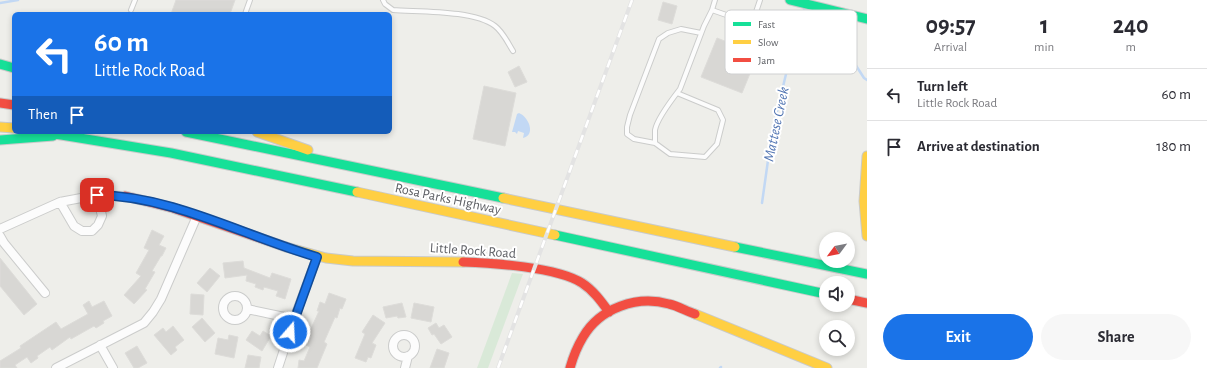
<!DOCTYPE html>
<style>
:root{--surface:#fff;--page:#f7f7f7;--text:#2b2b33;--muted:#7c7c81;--line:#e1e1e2;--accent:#1a73e8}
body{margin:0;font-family:"Alegreya Sans",sans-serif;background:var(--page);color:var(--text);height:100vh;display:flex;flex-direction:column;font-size:15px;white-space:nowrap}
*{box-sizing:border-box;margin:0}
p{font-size:13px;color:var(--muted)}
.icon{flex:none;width:22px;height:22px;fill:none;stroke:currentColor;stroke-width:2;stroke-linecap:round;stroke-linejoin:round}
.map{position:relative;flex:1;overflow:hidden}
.panel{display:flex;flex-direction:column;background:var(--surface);width:340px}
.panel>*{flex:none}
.banner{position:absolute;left:12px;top:12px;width:380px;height:122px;border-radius:6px;box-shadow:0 2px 6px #0003;background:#1a73e8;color:#fff;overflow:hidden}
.needle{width:26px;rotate:238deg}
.tools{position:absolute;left:819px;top:232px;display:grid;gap:8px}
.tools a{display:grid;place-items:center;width:36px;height:36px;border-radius:50%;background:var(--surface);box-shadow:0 2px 6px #0003;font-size:20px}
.pin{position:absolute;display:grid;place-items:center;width:34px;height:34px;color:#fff;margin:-17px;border-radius:8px;box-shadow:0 2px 6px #0006}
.me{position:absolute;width:44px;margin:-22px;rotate:19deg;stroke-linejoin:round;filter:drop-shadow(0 0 3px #0008)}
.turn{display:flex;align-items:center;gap:14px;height:84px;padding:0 16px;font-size:18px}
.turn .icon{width:52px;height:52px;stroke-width:2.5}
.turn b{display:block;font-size:28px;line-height:34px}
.then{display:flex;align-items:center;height:38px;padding:0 16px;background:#0003;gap:8px;font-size:15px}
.eta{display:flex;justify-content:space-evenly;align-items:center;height:68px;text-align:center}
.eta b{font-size:24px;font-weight:700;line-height:28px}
.action{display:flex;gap:8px;margin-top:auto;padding:8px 16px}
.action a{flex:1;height:46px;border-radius:24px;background:var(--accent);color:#fff;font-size:16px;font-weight:700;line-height:46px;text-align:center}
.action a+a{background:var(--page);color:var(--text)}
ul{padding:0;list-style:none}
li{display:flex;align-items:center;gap:12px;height:52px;padding:0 16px;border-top:1px solid var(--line)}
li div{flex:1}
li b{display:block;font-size:15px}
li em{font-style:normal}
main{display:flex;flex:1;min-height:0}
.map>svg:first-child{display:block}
.green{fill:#d9e9d8}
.water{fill:#c2d8f4}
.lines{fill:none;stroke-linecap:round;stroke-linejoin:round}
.stream{stroke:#c2d8f4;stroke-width:2.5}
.building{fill:#d8d7d4;stroke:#dddcd9}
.lane-casing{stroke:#cbcccb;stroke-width:6}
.street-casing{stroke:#cbcccb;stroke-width:10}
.fast-casing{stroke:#c9caca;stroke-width:11}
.slow-casing{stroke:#c9caca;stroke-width:11}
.jam-casing{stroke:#c9caca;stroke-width:11}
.lane{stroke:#fcfcfc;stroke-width:4}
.street{stroke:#fcfcfc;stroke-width:8}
.fast{stroke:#16e098;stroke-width:9}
.slow{stroke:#ffcf43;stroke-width:9}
.jam{stroke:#f24e42;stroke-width:9}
.rail-casing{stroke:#e3e3e3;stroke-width:4}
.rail{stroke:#fff;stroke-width:2.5;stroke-dasharray:8;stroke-linecap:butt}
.route-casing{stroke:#114b97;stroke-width:10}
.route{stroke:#1a73e8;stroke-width:7}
.labels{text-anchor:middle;stroke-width:4;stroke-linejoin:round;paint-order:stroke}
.street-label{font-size:14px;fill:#5f6166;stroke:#fff}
.water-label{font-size:15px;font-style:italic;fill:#5074b2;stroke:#fff}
.key{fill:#fff;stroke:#cfd0d1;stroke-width:1}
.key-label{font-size:11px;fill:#5f6166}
</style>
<main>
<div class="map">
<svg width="867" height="368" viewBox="0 0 867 368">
<rect width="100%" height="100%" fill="#eeeeea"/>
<path class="green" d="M 512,273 L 523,274 L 488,368 L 477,368 Z"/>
<path class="water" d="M 519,113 C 529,117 536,135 523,138 L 524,133 L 518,131 L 517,134 L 515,132 L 512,132 L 517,114 Z"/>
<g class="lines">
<path class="stream" d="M 0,3 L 18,0
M 800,23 L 830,51 L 855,64 L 864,78 L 867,80
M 762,203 L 772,132 L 795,37 L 805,7
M 720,368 L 721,367"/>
</g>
<path class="building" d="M 176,0 L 235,0 L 230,14 L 171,14 Z
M 663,2 L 677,6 L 672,24 L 658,20 Z
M 717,38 L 758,54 L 742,93 L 701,77 Z
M 519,66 L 527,82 L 515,87 L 508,72 Z
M 484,86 L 516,93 L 505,146 L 473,139 Z
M 152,230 L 164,236 L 159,245 L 166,248 L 162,256 L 161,256 L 152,271 L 155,272 L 145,289 L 147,290 L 134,304 L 124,295 L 141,276 L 136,273 L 149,250 L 144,248 Z
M 0,258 L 37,304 L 24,315 L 0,286 Z
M 243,261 L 244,268 L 270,278 L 272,273 L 291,279 L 285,299 L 276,296 L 278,291 L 264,287 L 263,290 L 255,287 L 256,284 L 246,281 L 247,275 L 225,278 L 223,263 Z
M 210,268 L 220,276 L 207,292 L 197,283 Z
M 329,293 L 346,299 L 342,309 L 340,308 L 337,318 L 335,317 L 324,342 L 327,344 L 317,368 L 298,368 L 299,360 L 304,361 L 310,347 L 304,344 L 319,311 L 317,311 L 320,302 L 325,304 Z
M 191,294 L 204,295 L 203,315 L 190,314 Z
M 89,301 L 92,307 L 104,301 L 112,316 L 103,321 L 104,323 L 96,328 L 94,326 L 71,339 L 70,337 L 52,350 L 50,347 L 37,356 L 38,358 L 31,363 L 27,357 L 15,365 L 17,368 L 0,368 L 0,361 L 21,348 L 20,346 L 56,322 L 61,329 L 88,314 L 83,305 Z
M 402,303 L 406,317 L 398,318 L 397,316 L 386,318 L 383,307 Z
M 414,303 L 434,307 L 431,322 L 411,318 Z
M 373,315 L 385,323 L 372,343 L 376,345 L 371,358 L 368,357 L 366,362 L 355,358 L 365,334 L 362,332 Z
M 202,318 L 215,333 L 205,342 L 192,327 Z
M 436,323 L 439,328 L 444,325 L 452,337 L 441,344 L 434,334 L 432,335 L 428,328 Z
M 173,326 L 184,340 L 175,347 L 177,350 L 171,355 L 154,335 L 163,328 L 166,332 Z
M 252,331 L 260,336 L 263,331 L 271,336 L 262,351 L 246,340 Z
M 229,335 L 238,337 L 234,358 L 215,354 L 218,338 L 228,340 Z
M 137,346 L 147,363 L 138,368 L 134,368 L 125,353 Z
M 437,349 L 449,353 L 444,368 L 430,368 Z
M 248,355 L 261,357 L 259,368 L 245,368 Z"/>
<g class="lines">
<g class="lane-casing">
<path id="lane" d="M 383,0 L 385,4 L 393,10 C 420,12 474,10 495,26 C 503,32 508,43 513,51
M 715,0 L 712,10 L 752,24 L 760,0
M 131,10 L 135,0
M 245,14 L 250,0
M 677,93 L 718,110 L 723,120 L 717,144 L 705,157 L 670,154 L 655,143 C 655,139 655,134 655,130 C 657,119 673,98 680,89 L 704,26 L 712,10
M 655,143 L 634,139 L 627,134 L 627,127 L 630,115 L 659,39 L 668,33 L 681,29 L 701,33"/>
</g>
<g class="street-casing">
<path id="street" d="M 60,202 L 74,226 L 82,231 L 92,231 L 98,225 L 102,216 L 97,195
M 0,229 L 60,202 L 97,195 L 125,196
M 0,236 L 4,243 L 45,293
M223 308a12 12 0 1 1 24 0a12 12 0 1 1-24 0Z
M 247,309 L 294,319
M393 346a11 11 0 1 1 22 0a11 11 0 1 1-22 0Z
M 100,345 L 113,368
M 56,368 L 144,323 L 153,312 L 161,299 L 197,216
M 278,368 L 294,319 L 317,257
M 405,368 L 408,356"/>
</g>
<g class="fast-casing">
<path id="fast" d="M 790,0 L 867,19
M 0,64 L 14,68
M 43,132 L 171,153 L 357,192
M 186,132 L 503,198
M 0,140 L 53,136
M 555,235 L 826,294
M 735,247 L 867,274"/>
</g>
<g class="slow-casing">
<path id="slow" d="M 0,127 L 14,128
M 257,132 L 308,150
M 867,156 L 864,201 L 867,236
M 357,192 L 555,235
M 503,198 L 735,247
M 286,247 L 326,258 L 353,261 L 463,262
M 695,314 L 827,368"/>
</g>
<g class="jam-casing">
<path id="jam" d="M 0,103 L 14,105
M 125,196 L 173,208 L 286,247
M 463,262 C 492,263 557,267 582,283 C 593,290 601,301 609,312
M 848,299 L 867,303
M 570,368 C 573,357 577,347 583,337 C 600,308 637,295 669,304 C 678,306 686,311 695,314"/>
</g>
<use href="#lane" class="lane"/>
<use href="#street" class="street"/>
<use href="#fast" class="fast"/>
<use href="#slow" class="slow"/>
<use href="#jam" class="jam"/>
<g class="rail-casing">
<path id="rail" d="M 498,368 L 632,0"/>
</g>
<use href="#rail" class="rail"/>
</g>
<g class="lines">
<g class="route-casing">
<path id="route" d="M 97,195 C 173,196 244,236 317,257 L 290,332"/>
</g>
<use href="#route" class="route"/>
</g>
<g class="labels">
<g class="street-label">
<text transform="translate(448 198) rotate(12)" y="5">Rosa Parks Highway</text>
<text transform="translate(473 250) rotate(4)" y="5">Little Rock Road</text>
</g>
<g class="water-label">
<text transform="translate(776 124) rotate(-78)" y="5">Mattese Creek</text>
</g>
</g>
<rect x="725" y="10" width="132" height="64" rx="6" class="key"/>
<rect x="733" y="22" width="18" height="4" fill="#16e098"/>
<rect x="733" y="40" width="18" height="4" fill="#ffcf43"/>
<rect x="733" y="58" width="18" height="4" fill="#f24e42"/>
<g class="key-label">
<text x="758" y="28">Fast</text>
<text x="758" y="46">Slow</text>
<text x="758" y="64">Jam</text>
</g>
</svg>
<div class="tools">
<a><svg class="needle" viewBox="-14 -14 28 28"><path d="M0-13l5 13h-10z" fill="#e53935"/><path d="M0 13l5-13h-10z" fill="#7c7c81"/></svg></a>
<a><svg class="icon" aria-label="sound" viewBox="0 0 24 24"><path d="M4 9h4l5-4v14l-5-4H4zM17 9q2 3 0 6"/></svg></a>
<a><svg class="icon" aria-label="search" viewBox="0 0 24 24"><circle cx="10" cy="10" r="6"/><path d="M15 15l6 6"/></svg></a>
</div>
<div class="pin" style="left:97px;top:195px;background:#d93025"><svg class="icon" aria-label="arrive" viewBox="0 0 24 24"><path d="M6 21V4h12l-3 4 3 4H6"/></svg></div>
<svg class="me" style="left:290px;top:332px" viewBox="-20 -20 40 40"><circle r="17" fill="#1a73e8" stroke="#fff" stroke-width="3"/><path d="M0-11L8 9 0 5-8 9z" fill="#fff"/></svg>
<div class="banner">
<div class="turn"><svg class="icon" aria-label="left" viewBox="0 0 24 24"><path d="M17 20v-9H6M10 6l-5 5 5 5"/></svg><div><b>60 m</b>Little Rock Road</div></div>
<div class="then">Then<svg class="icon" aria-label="arrive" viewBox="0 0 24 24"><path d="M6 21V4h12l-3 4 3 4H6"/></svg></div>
</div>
</div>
<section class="panel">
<div class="eta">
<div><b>09:57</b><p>Arrival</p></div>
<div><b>1</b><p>min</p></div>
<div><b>240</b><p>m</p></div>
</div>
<ul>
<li><svg class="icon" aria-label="left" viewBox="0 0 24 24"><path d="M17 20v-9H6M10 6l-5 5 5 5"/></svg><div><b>Turn left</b><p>Little Rock Road</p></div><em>60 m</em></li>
<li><svg class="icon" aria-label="arrive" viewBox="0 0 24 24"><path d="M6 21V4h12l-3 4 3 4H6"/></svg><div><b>Arrive at destination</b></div><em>180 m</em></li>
</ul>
<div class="action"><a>Exit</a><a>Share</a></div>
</section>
</main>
